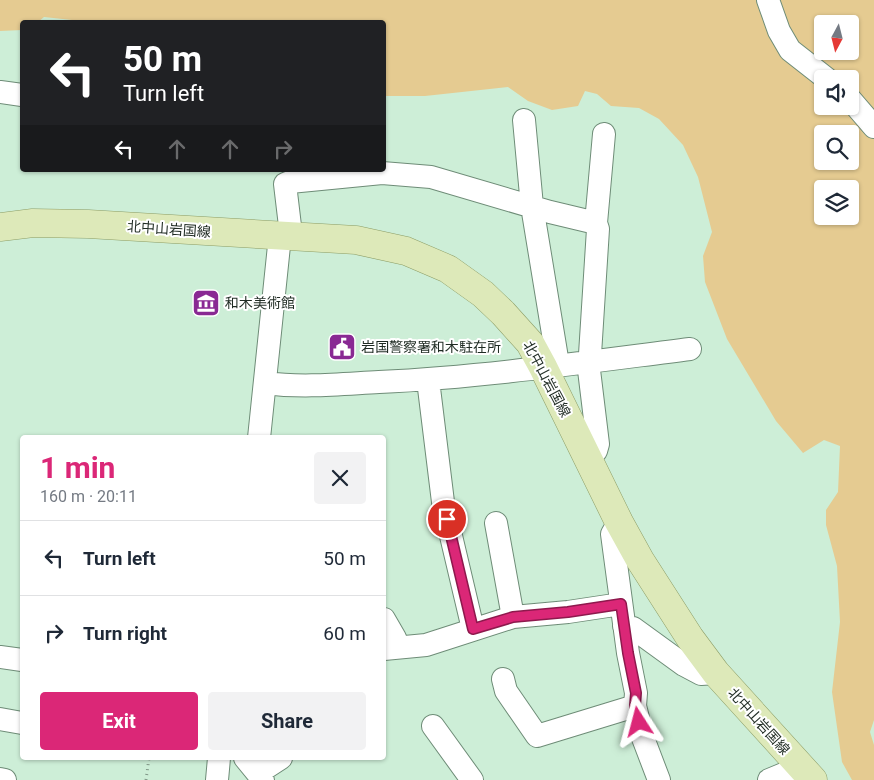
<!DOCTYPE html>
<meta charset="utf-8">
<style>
:root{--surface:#fff;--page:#f2f2f3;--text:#1f2937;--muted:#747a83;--line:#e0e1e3;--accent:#db2777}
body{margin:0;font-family:Roboto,"Noto Sans JP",sans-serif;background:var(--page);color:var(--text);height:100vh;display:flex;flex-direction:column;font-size:19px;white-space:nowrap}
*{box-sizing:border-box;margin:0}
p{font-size:16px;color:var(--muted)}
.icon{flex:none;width:28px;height:28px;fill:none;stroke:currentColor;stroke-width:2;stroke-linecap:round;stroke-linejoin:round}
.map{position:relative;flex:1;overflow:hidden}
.details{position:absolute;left:20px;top:435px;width:366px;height:325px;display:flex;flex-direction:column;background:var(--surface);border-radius:5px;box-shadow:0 1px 4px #0004}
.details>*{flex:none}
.hud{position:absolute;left:20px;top:20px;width:366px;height:152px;border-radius:5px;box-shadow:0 1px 4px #0004;background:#202124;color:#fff;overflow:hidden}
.needle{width:32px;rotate:187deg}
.controls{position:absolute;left:814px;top:15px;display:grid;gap:10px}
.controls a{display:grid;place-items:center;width:45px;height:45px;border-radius:5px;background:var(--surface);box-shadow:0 1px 4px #0004;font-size:25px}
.pin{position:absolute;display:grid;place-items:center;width:42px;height:42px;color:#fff;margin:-21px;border:2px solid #fff;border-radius:50%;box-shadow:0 1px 5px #0007}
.me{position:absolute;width:55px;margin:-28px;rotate:351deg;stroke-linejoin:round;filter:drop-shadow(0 0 4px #0008)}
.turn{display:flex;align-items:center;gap:18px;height:105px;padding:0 20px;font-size:22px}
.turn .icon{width:65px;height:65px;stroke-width:2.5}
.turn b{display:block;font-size:35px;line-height:42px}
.lanes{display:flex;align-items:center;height:48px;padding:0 20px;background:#0003;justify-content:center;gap:25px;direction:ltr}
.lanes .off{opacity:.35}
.round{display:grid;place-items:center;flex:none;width:52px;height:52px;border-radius:5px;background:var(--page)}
.overview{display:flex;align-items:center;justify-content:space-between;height:85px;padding:0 20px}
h1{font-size:30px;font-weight:700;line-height:38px;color:var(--accent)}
.cta{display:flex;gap:10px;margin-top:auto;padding:10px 20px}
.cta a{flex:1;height:58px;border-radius:5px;background:var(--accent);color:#fff;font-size:20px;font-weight:700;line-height:58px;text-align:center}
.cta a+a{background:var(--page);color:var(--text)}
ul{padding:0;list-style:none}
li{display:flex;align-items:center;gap:15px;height:75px;padding:0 20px;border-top:1px solid var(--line)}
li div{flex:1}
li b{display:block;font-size:19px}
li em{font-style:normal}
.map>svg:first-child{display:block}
.green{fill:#e5cb91;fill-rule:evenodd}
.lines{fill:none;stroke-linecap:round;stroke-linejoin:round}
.minor-casing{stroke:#6e8c77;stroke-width:24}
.major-casing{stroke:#8c9d66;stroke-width:29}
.path{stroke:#809787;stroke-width:3;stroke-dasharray:1 4;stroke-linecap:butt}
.minor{stroke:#fff;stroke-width:22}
.major{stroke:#dde9b9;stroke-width:28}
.route-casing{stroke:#8e194d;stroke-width:12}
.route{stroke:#db2777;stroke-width:9}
.labels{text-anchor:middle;stroke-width:4;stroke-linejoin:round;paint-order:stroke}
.street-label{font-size:14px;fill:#1f2b23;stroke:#fff}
.poi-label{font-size:14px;fill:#1f2b23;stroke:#fff;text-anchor:start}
</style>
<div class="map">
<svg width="874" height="780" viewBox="0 0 874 780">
<rect width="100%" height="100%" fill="#cdeed7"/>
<path class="green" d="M 0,0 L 874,0 L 874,720 L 870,732 L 874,745 L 874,780 L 852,780 L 842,762 L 832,692 L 840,622 L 837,566 L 826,525 L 826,510 L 838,492 L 840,446 L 824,440 L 803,453 L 776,421 L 727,339 L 705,282 L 703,256 L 712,232 L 698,177 L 683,145 L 659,119 L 639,108 L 611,106 L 597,94 L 585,91 L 578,106 L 552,110 L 528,101 L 508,87 L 425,96 L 384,96 L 384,22 L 74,22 L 72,20 L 44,17 L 38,22 L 22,22 L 22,30 L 0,31 ZM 822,24 L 850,24 L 850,51 L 822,51 ZM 822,79 L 850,79 L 850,106 L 822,106 ZM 822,134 L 850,134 L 850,161 L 822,161 ZM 822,189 L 850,189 L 850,216 L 822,216 Z"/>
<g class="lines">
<g class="minor-casing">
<path id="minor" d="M 768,0 L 779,31 L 790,50 L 827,79
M 0,92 L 22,95
M 850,99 L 874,127
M 524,120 L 532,206 L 557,358 L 556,366
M 596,223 L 604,134
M 428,380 L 443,502 L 473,629
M 265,383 C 303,388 341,384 379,382 C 484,377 587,362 690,349
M 259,438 L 280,236 L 290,226 L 285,184 L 290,182 L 382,173 L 431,177 L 550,212 L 596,223 L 598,229 L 589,370 L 598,444 L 596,451 L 587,457
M 619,522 L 612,534 L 628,653 L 636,693 L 635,706 L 643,738 L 659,780
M 496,523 L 513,617
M 384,619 L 395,638 L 396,647
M 624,626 L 633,628 L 684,665 L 701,674 L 716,673
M 384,649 L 426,645 L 513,617 L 568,612 L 621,604
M 0,657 L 22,660
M 503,679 L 506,691 L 537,736 L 635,706
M 0,719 L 22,723
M 433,726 L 472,780
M 245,758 L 263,780
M 258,773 L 281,758
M 0,779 L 5,780
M 217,780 L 219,758
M 769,780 L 786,773 L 798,765"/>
</g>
<g class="major-casing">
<path id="major" d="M 0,227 L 33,223 L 88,224 L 356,240 L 406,251 L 448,269 L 483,294 L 503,313 L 530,343 L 543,367 L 619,522 L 640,560 L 690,638 L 716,673 L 813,780"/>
</g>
<path class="path" d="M 146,780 L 149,758"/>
<use href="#minor" class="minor"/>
<use href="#major" class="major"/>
</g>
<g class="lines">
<g class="route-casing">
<path id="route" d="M 447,519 L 473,629 L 513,617 L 568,612 L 621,604 L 628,653 L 636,693 L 635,706 L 639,722"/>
</g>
<use href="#route" class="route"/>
</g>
<defs>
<g id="museum-square" transform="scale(1.4375)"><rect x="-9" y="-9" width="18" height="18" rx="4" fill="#892993" stroke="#fff"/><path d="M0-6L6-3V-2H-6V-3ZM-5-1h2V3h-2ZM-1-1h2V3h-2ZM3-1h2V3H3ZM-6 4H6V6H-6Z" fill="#fff"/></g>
<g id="civic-square" transform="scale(1.4375)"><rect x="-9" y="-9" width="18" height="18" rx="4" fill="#892993" stroke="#fff"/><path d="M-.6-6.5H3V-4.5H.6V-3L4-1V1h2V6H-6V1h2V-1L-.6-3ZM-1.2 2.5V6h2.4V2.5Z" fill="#fff"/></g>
</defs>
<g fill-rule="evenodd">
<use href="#museum-square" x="206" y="303"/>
<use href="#civic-square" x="342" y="347"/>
</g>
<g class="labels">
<g class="street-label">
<text transform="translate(169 229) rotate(4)" y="5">北中山岩国線</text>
<text transform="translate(547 379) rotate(62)" y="5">北中山岩国線</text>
<text transform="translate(759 721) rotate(48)" y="5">北中山岩国線</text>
</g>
<g class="poi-label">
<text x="225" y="308">和木美術館</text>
<text x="361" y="352">岩国警察署和木駐在所</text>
</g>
</g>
</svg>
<div class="controls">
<a><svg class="needle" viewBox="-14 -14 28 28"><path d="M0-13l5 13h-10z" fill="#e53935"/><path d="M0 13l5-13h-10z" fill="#747a83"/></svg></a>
<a><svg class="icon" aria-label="sound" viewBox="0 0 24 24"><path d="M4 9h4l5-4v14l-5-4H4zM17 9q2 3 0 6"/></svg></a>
<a><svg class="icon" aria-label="search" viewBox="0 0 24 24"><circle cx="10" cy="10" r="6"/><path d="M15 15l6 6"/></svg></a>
<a><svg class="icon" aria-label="layers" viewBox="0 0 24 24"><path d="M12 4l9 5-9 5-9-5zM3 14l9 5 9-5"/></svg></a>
</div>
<div class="pin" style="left:447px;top:519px;background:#d93025"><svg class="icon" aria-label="arrive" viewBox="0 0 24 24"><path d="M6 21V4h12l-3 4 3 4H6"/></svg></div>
<svg class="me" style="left:639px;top:722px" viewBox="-20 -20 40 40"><path d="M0-17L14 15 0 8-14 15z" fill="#db2777" stroke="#fff" stroke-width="4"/></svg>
<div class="hud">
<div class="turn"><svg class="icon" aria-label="left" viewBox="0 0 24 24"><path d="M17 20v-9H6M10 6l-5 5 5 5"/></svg><div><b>50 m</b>Turn left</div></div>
<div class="lanes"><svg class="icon" aria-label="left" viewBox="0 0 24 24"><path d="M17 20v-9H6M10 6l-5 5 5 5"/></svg><svg class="icon off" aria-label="ahead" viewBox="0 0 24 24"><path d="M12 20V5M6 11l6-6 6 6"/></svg><svg class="icon off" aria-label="ahead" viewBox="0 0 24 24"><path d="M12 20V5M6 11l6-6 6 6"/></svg><svg class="icon off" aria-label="right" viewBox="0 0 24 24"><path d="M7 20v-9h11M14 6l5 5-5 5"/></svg></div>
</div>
<section class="details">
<div class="overview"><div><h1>1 min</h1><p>160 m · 20:11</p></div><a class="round"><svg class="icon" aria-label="close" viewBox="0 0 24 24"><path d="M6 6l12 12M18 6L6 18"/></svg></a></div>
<ul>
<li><svg class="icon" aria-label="left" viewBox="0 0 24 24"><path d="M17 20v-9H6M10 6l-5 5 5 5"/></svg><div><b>Turn left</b></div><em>50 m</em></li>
<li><svg class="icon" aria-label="right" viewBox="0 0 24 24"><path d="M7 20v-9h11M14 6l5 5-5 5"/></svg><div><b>Turn right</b></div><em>60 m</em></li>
</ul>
<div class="cta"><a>Exit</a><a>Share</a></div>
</section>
</div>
